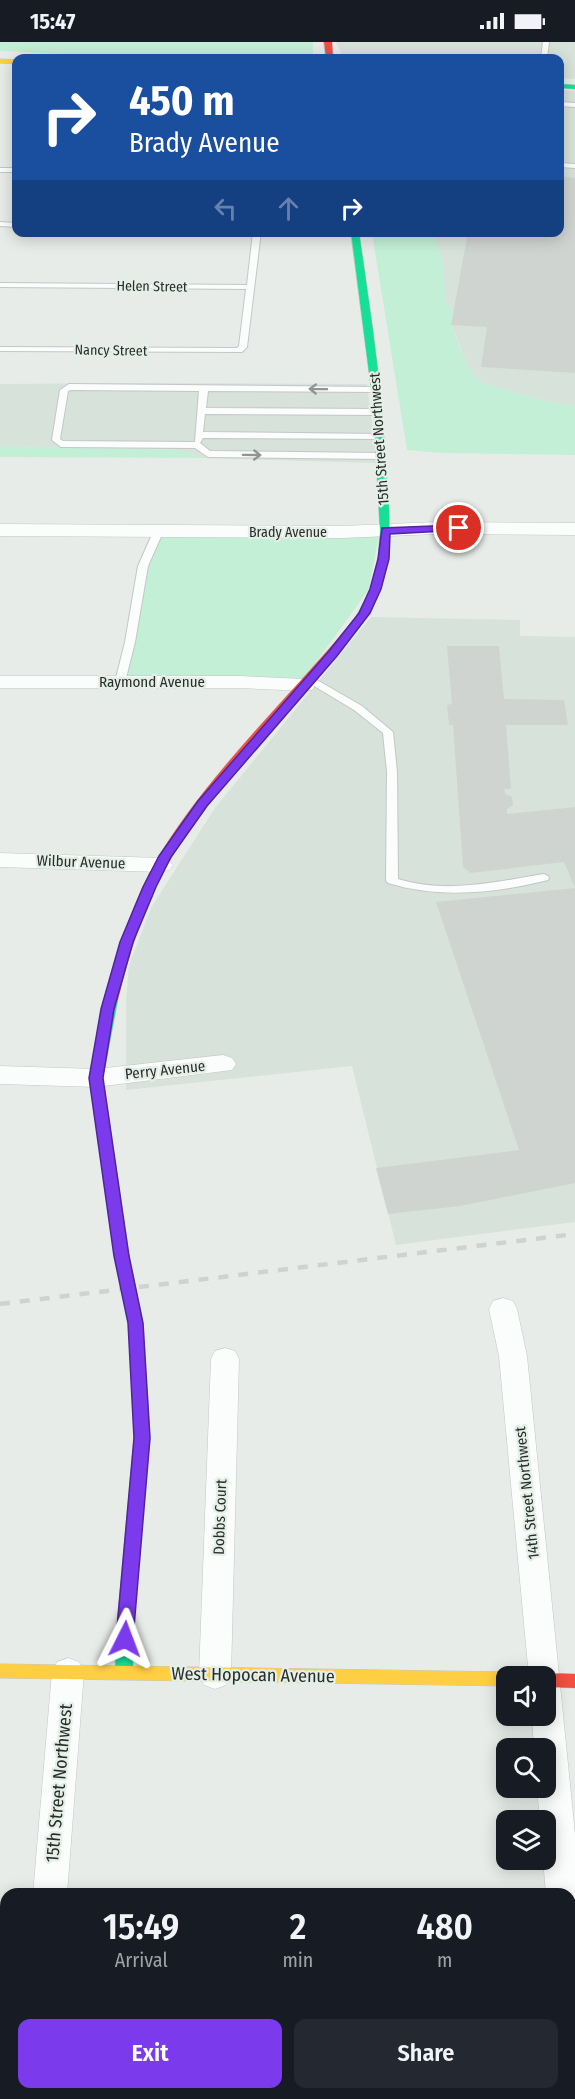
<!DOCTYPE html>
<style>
:root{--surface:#171b24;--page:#242831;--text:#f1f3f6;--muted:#9ea1a6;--accent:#7c3aed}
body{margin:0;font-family:"Fira Sans Condensed",sans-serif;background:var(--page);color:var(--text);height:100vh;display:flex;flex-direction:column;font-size:22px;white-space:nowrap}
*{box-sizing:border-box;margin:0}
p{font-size:20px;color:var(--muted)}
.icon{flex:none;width:33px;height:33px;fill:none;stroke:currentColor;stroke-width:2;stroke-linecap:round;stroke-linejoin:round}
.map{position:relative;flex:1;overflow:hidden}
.sheet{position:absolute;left:0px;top:1846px;width:576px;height:212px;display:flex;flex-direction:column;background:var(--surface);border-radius:18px 18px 0 0;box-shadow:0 3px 15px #0003}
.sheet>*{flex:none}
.top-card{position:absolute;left:12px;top:12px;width:552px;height:183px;border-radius:12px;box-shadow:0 3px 15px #0003;background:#1a4fa0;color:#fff;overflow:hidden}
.buttons{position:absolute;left:496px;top:1624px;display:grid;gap:12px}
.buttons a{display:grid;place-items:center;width:60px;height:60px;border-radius:12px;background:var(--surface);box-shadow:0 3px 15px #0003;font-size:30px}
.pin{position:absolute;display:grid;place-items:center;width:51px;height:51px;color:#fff;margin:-26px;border:3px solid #fff;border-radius:50%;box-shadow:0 2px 6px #0007}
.me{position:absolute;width:66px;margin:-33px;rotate:3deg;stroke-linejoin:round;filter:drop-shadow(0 0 4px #0008)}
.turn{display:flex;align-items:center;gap:21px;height:126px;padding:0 18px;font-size:27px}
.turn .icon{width:78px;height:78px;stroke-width:2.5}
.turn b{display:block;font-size:42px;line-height:51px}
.lanes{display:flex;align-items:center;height:57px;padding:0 18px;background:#0003;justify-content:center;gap:30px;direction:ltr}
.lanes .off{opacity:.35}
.eta{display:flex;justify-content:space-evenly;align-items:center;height:102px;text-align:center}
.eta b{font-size:36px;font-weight:600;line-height:42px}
.button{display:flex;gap:12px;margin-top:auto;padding:12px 18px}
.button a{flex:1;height:69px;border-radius:12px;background:var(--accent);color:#fff;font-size:24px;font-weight:600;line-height:69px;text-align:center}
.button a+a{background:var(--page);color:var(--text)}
.status{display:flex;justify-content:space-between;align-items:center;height:42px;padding:0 30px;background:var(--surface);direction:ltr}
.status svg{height:16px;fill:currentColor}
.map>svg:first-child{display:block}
.built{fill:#d7e2db}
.green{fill:#c3efd6}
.building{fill:#d0d4d1}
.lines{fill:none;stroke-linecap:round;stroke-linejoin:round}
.lane-casing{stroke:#c3c7c5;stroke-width:2}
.street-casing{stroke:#c3c7c5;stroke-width:1}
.fast-casing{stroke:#c3c7c5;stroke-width:1}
.slow-casing{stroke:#c3c7c5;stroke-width:1}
.jam-casing{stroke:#c3c7c5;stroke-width:1}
.lane{fill:#fbfcfc;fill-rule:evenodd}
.street{fill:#fbfcfc;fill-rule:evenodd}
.fast{fill:#16e098;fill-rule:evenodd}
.slow{fill:#ffcf43;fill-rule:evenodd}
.jam{fill:#f24e42;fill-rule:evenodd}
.rail{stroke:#d0d2d0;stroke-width:4.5;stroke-dasharray:10 10;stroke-linecap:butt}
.jam-bridge-casing{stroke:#c3c7c5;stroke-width:15;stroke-linecap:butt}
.jam-bridge{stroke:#f24e42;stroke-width:14}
.oneway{stroke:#929493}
.route{fill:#7c3aed;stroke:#51269a;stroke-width:1.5}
.labels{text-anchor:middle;stroke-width:4.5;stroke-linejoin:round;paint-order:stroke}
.far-street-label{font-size:14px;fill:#282d2a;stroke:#e4efe8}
.street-label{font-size:15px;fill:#282d2a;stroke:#e4efe8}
.near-street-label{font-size:18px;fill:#282d2a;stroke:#e4efe8}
</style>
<div class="status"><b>15:47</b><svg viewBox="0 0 49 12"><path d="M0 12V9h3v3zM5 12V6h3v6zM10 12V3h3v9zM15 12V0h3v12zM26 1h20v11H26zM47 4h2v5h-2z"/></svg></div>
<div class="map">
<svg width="575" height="2057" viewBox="0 0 575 2057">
<rect width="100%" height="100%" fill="#e7ece9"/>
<path class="built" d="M 336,0 L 575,0 L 575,37 L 560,36 L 560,16 L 343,16 Z
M 560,48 L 575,49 L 575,364 L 550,360 L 481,341 L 469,328 L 451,281 L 453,270 L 446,260 L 435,197 L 426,191 L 560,190 Z
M 144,341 L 367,342 L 377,421 L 204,416 L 179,408 L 0,404 L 0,342 Z
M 371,575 L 520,578 L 520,594 L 575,595 L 575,1180 L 396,1203 L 352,1024 L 126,1048 L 126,959 L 129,923 L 152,864 L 215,766 Z"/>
<path class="green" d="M 0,0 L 313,0 L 313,16 L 155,16 L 0,9 Z
M 372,191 L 426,191 L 435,197 L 442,216 L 446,260 L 453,270 L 451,281 L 457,298 L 469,328 L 481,341 L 550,360 L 575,364 L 575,413 L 442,411 L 407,408 Z
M 0,404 L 179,408 L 204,416 L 0,415 Z
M 163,490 L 379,492 L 369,547 L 302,640 L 127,635 L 148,524 Z"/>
<path class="building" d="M 560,135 L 575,136 L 575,331 L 481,325 L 487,285 L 451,283 L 468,190 L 560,190 Z
M 447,604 L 499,604 L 504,657 L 564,658 L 568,683 L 506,683 L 511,747 L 504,747 L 505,752 L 512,755 L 513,763 L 507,767 L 507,772 L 575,765 L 575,1141 L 460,1164 L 388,1172 L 376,1126 L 519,1108 L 436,860 L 575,846 L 564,820 L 471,831 L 463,825 L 453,683 L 449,683 L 447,663 L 452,662 Z"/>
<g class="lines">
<g class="lane-casing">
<path id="lane" d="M 543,0 L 549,0 L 547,16 L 541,16 Z
M 560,60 L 575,61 L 575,65 L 560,64 Z
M 560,121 L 575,122 L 575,126 L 560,125 Z
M 0,126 L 16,126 L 16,130 L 0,130 Z
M 0,180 L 16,181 L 16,185 L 0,184 Z
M 253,190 L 261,190 L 247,305 L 242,310 L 0,309 L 0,305 L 237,306 L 239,304 L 246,247 L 0,245 L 0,241 L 247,243 Z
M 69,342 L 376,345 L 380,348 L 379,350 L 208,349 L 206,366 L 379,367 L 383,370 L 379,373 L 205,372 L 203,390 L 381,392 L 384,393 L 384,397 L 203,396 L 200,401 L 210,409 L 382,411 L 386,414 L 382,417 L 208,415 L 195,406 L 61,405 L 52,398 L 60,348 ZM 71,348 L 199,349 L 195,400 L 63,399 L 60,397 L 68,349 Z
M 159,485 L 164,488 L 148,524 L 135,600 L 125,640 L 124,642 L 116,642 L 115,640 L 125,600 L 138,524 L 154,488 Z
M 310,634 L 362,664 L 393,690 L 397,730 L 398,837 C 446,852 495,840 544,832 L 548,834 L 549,836 L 548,838 C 496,851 440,857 388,841 L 386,839 L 387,730 L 383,691 L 354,668 L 306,639 L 305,637 Z"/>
</g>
<g class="street-casing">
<path id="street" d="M 436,480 L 575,481 L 575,493 L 436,492 L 342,496 L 0,494 L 0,482 L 342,484 Z
M 0,634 L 239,634 L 304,637 L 312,638 L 315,643 L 312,648 L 304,649 L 239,646 L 0,646 Z
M 0,811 L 161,816 L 169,818 L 173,823 L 169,828 L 161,830 L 0,825 Z
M 223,1013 L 232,1016 L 236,1022 L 232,1028 L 96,1045 L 0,1042 L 0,1024 L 96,1027 Z
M 503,1256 L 513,1259 L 517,1267 L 527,1314 L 575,1792 L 575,1864 L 570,1866 L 570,1852 L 546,1852 L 543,1818 L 546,1818 L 546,1779 L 540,1779 L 537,1746 L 546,1746 L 546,1707 L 534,1707 L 532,1674 L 546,1674 L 546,1635 L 529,1635 L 499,1314 L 489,1267 L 493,1259 Z
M 225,1306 L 235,1309 L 239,1317 L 231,1633 L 226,1643 L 215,1647 L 204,1643 L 199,1633 L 211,1317 L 215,1309 Z
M 68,1616 L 79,1620 L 84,1630 L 67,1852 L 33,1852 L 52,1630 L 57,1620 Z
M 570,1923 L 575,1925 L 575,2019 L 570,2017 Z
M 16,2052 L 52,2052 L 52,2057 L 16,2057 Z"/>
</g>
<g class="fast-casing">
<path id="fast" d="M 560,42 L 575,43 L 575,47 L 560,46 Z
M 351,190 L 359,190 C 370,267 382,344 386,421 C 389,470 396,520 372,564 C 369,570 366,579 359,581 L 354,578 L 371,547 L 378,517 L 380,489 L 373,362 Z
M 111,953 L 118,957 L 103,1036 L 129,1214 L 127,1218 L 117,1218 L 115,1214 L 89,1036 L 104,957 Z
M 136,1275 L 141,1277 L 143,1281 L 150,1396 L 133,1581 L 133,1630 L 130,1635 L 124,1637 L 118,1635 L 115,1630 L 117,1581 L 134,1396 L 129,1281 L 131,1277 Z"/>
</g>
<g class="slow-casing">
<path id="slow" d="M 0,17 L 16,18 L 16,22 L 0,21 Z
M 0,1622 L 507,1630 L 513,1632 L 515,1635 L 507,1635 L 507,1644 L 0,1636 Z"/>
</g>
<g class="jam-casing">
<path id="jam" d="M 324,0 L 332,0 L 333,16 L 326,16 Z
M 359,575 L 363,576 L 363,580 C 298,661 214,737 164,829 C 142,869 129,913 118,957 L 116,960 L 106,960 L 104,957 C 116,914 129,872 149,832 C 197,741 289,657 355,576 Z
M 546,1631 L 575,1632 L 575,1646 L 546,1645 L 546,1635 L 539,1635 Z"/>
</g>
<use href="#lane" class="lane"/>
<use href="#street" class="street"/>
<use href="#fast" class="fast"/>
<use href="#slow" class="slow"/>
<use href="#jam" class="jam"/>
<path class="rail" d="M 0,1262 L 575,1192"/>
<g class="jam-bridge-casing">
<path id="jam-bridge" d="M 122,1214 L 136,1281"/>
</g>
<use href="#jam-bridge" class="jam-bridge"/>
</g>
<defs><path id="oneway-shaft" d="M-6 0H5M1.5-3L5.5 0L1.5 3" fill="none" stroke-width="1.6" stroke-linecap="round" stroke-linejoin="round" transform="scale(1.5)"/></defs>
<g class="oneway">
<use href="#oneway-shaft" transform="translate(318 347) rotate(-179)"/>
<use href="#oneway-shaft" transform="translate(252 413) rotate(1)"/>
</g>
<path class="route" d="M 459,483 L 464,486 L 463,488 L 390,492 L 389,517 L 381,547 L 370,571 L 337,614 L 207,764 L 171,815 L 156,845 L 133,900 L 114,967 L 103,1036 L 129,1214 L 143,1281 L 150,1396 L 133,1597 L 131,1603 L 125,1605 L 119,1603 L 116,1597 L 134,1396 L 128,1281 L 114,1214 L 89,1036 L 101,967 L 120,900 L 143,845 L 159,814 L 198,759 L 329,609 L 359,571 L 370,547 L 378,517 L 382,486 Z"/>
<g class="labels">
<g class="far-street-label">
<text transform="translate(152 244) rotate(1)" y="5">Helen Street</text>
<text transform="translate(111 308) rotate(1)" y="5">Nancy Street</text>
<text x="288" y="495">Brady Avenue</text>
</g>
<g class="street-label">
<text transform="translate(379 397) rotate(-94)" y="5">15th Street Northwest</text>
<text x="152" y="645">Raymond Avenue</text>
<text transform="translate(81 820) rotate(2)" y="5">Wilbur Avenue</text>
<text transform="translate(165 1028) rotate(-6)" y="5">Perry Avenue</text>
<text transform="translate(527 1451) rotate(-96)" y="5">14th Street Northwest</text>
<text transform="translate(220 1475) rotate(-88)" y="5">Dobbs Court</text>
</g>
<g class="near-street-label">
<text transform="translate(253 1633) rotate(1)" y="6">West Hopocan Avenue</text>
<text transform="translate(59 1741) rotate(-85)" y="6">15th Street Northwest</text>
</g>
</g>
</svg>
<div class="buttons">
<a><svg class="icon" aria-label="sound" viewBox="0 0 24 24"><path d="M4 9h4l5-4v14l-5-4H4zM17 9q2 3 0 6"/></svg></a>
<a><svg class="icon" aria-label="search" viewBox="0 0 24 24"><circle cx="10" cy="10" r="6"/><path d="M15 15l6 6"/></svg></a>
<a><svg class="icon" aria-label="layers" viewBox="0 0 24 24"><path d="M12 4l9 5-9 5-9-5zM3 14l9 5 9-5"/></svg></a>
</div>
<div class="pin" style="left:459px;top:486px;background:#d93025"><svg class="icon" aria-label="arrive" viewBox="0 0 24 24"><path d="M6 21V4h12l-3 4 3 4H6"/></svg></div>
<svg class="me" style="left:125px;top:1597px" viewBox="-20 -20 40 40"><path d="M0-17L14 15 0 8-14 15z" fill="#7c3aed" stroke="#fff" stroke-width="4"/></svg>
<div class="top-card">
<div class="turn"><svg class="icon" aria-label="right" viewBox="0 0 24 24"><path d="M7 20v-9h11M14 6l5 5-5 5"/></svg><div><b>450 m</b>Brady Avenue</div></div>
<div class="lanes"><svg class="icon off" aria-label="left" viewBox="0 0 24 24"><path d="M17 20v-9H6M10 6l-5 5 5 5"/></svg><svg class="icon off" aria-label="ahead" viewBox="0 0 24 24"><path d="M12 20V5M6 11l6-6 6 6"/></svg><svg class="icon" aria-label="right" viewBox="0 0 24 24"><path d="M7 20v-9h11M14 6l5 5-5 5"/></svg></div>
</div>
<section class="sheet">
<div class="eta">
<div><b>15:49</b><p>Arrival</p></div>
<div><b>2</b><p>min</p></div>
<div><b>480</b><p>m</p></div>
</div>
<div class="button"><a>Exit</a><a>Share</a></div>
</section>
</div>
